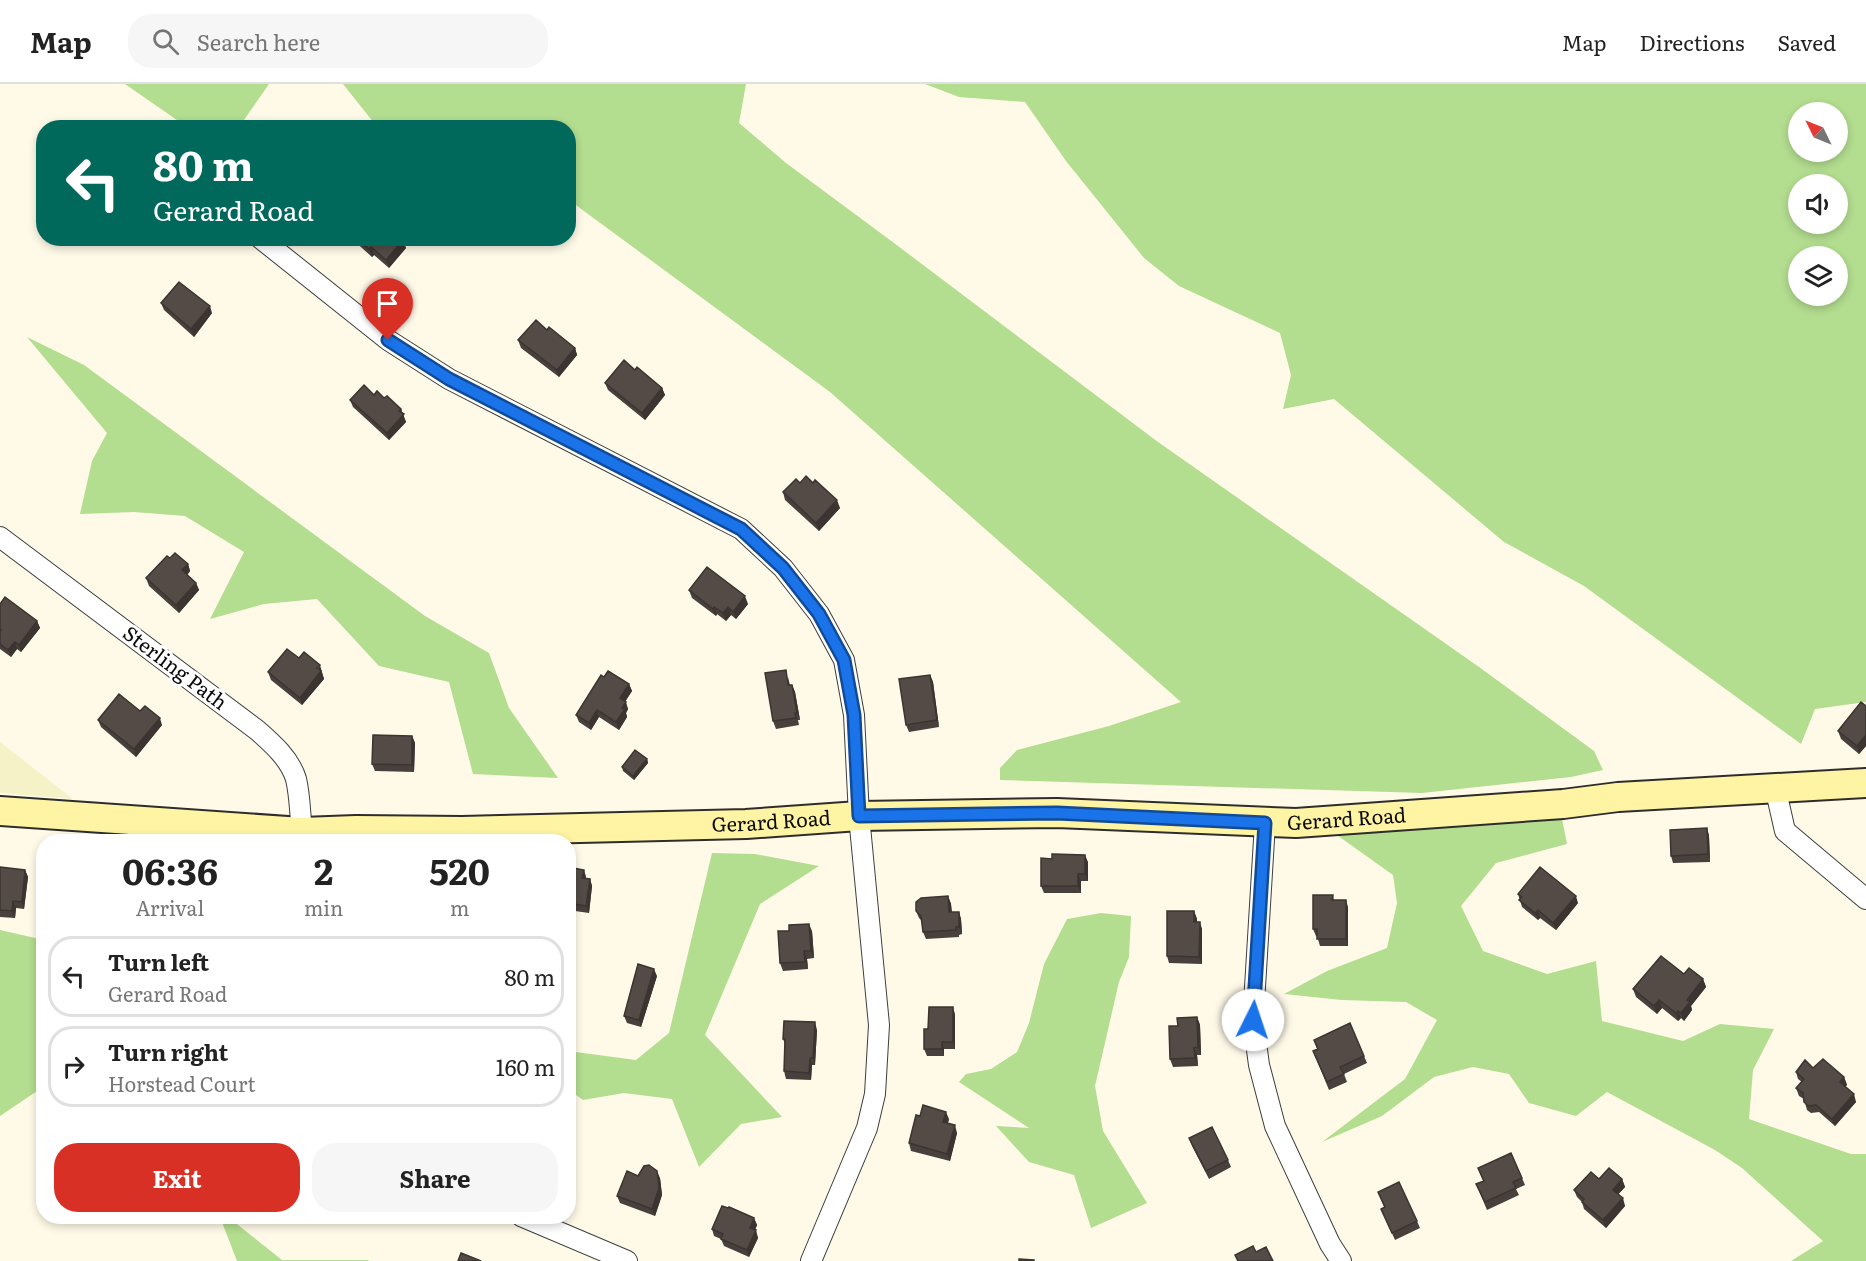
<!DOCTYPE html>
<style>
:root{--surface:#fff;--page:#f6f6f6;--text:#222;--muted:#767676;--line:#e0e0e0;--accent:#d93025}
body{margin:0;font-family:Literata,serif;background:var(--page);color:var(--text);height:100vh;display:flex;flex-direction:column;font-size:22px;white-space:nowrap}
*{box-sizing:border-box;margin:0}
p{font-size:20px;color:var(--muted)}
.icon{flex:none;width:33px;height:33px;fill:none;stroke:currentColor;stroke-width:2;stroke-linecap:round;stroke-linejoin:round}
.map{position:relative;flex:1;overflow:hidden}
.sheet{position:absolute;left:36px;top:750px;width:540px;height:390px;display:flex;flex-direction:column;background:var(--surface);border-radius:24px;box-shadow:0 3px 9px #0003}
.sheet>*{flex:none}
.banner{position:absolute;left:36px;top:36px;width:540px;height:126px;border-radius:24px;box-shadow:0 3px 9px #0003;background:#00695c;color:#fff;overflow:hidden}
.needle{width:39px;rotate:313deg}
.controls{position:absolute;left:1788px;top:18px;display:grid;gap:12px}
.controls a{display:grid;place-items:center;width:60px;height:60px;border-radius:50%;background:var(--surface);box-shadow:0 3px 9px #0003;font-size:30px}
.pin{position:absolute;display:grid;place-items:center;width:51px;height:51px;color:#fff;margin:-62px -26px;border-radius:50% 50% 50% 0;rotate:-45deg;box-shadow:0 0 6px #0007}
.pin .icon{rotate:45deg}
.me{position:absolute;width:66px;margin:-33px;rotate:4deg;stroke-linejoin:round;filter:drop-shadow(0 0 4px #0008)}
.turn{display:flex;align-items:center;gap:21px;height:126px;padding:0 18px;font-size:27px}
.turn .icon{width:78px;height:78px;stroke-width:2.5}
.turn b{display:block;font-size:42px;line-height:51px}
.eta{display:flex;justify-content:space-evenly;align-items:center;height:102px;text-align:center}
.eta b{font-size:36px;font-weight:700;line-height:42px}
.cta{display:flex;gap:12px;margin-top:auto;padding:12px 18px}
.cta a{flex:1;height:69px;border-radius:24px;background:var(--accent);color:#fff;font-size:24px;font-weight:700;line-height:69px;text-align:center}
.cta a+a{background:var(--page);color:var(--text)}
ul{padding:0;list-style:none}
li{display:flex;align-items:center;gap:18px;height:81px;margin:0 12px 9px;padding:0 6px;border:3px solid var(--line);border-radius:24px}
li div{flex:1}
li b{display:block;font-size:22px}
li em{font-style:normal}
header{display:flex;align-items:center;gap:36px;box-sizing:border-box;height:84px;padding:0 30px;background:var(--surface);border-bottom:2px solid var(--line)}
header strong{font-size:28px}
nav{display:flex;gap:33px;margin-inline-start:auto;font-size:21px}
.search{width:420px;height:54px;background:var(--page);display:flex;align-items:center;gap:15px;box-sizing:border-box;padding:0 21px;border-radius:24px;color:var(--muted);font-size:22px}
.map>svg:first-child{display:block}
.farmland{fill:#f6f2c7}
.forest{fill:#b3dd8f;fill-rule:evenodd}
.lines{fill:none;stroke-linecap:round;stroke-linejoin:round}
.street-casing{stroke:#3e3e3e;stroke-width:22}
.secondary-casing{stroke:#2d2d2d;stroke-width:32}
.street{stroke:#fff;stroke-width:20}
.secondary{stroke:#fff4a3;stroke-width:28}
.wall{fill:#48403c}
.shaded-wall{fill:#3b3431}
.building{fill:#544b46;stroke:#3b3431;stroke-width:1.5}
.route-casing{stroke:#114b97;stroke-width:15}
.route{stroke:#1a73e8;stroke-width:10}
.labels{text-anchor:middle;stroke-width:6;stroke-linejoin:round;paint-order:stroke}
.street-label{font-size:20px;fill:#0b0b0b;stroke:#fff}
</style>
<header>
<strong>Map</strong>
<div class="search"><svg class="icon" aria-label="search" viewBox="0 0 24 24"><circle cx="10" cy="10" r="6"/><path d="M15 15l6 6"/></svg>Search here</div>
<nav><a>Map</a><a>Directions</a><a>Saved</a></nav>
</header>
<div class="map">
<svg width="1866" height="1177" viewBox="0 0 1866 1177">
<rect width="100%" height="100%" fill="#fffae8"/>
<path class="farmland" d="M 0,658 L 73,715 L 0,709 Z"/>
<path class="forest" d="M 125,0 L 269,0 L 239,43 L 187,43 Z
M 343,0 L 746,0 L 739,39 L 786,79 L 890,156 L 1158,358 L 1479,583 L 1594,667 L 1603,686 L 1571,693 L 1422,709 L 1000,696 L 1000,684 L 1017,666 L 1109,642 L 1181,618 L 830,308 L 569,116 L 568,44 L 380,43 L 374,39 Z
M 925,0 L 1866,0 L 1866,618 L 1815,625 L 1801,660 L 1584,502 L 1504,458 L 1334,315 L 1283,325 L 1291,291 L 1280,249 L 1179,202 L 1144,174 L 1066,77 L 1025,18 L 959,13 ZM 1798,28 L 1838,28 L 1838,68 L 1798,68 ZM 1798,100 L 1838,100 L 1838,140 L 1798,140 ZM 1798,172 L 1838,172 L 1838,212 L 1798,212 Z
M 27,253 L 84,281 L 425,532 L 489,569 L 509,624 L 558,694 L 473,690 L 449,598 L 379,582 L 317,515 L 264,520 L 210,535 L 244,468 L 185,432 L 134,428 L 80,430 L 92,377 L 107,349 Z
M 1562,735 L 1567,760 L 1496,779 L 1461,822 L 1483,867 L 1547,890 L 1596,877 L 1602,937 L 1683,957 L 1720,940 L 1774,945 L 1753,986 L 1749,1035 L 1851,1070 L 1866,1070 L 1866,1177 L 1791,1177 L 1823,1157 L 1742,1084 L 1715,1066 L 1607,1008 L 1576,1032 L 1529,1019 L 1509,990 L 1473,983 L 1434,993 L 1382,1032 L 1322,1058 L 1405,995 L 1437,936 L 1406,918 L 1342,916 L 1284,910 L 1327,887 L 1387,864 L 1397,819 L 1393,791 L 1334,749 Z
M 712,769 L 755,770 L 819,782 L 760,820 L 705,951 L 782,1033 L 741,1040 L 699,1083 L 672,1015 L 624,1009 L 583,1016 L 569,1006 L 568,967 L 636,976 L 669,949 Z
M 1101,829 L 1131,832 L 1129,873 L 1119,898 L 1095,1002 L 1103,1047 L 1147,1119 L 1091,1144 L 1074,1091 L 1029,1078 L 996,1042 L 1029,1044 L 959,998 L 966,990 L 991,985 L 1017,968 L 1029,939 L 1044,880 L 1067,835 Z
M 0,846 L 44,856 L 43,1003 L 0,1032 Z
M 220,1133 L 228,1133 L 282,1176 L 368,1176 L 369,1177 L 237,1177 Z"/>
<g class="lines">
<g class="street-casing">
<path id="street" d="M 260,154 L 388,256 L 449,295 L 741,445 L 783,484 L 819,530 L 844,576 L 854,631 L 859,732 L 879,941 L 875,1010 L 867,1044 L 811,1177
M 0,453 L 257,646 C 272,659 290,675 296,695 C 300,711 300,731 302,748
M 1775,703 L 1785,747 L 1866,815
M 1265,739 L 1253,936 L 1259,981 L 1275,1042 L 1330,1160 L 1341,1177
M 521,1132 L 627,1177"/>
</g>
<g class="secondary-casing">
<g id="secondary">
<path id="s1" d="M 0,727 L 302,748 L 356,746 L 462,747 L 746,740 L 859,732 L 1057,729 L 1296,739 L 1563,720 L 1618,713 L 1866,699"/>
</g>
</g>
<use href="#street" class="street"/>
<use href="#secondary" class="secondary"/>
</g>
<path class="wall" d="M 351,154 L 401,154 L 406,164 L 389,184 L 374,171 L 372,173 Z
M 161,219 L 212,229 L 194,253 L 164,226 Z
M 518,256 L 575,264 L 577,271 L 559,293 L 521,264 Z
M 635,286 L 662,304 L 665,311 L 645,336 L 608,306 L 605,299 Z
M 374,311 L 384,314 L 401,325 L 406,338 L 389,356 L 353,323 L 350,316 Z
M 800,399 L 840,424 L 819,447 L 785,416 L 783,408 Z
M 170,474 L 188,480 L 190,487 L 187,491 L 196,499 L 199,506 L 179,529 L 149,502 L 146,494 Z
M 689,506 L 748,520 L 736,535 L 731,531 L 726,537 L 717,530 L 716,532 L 692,514 Z
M 0,520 L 37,537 L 40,544 L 21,568 L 17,565 L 11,573 L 0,565 Z
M 299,574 L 322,588 L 322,589 L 324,595 L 302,621 L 271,596 L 268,588 Z
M 930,591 L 933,598 L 939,643 L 909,648 L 906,641 Z
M 604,593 L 629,600 L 632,607 L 625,618 L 628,625 L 626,629 L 627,633 L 619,646 L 599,633 L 591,646 L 579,638 L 576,631 Z
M 788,593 L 790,601 L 792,601 L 795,608 L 800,636 L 798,636 L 799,641 L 776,645 L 773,637 Z
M 1866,622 L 1866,662 L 1859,670 L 1841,655 L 1838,647 Z
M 140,627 L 162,641 L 136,673 L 101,643 L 98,636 Z
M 412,652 L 415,659 L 414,688 L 375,687 L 372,680 Z
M 647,675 L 648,679 L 634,696 L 623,687 L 622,683 Z
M 1707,744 L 1709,752 L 1710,778 L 1673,779 L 1671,772 Z
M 1088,778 L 1088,797 L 1081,797 L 1081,809 L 1044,809 L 1041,802 Z
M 0,783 L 25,786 L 28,793 L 24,825 L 16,824 L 15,834 L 0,833 Z
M 568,783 L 584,786 L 586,794 L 590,795 L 592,802 L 589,829 L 568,826 Z
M 1518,810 L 1578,819 L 1556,846 L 1540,834 L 1538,836 L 1522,823 Z
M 1333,811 L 1334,816 L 1348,823 L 1348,862 L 1320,862 L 1317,852 L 1316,852 L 1313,845 Z
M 948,812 L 951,820 L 952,828 L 959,828 L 961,835 L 962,850 L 959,851 L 959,853 L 926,855 L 923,848 L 922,837 L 919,834 L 916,827 Z
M 1194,827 L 1197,835 L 1197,838 L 1202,845 L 1202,880 L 1169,879 L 1167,872 Z
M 789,847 L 812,847 L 814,874 L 807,875 L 808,885 L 783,887 L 780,879 Z
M 1684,890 L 1703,895 L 1706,903 L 1691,922 L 1692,926 L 1684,937 L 1681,934 L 1678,937 L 1662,924 L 1657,930 L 1636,913 L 1633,905 Z
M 657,892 L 641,943 L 627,939 L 624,932 Z
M 955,930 L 955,965 L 944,965 L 944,972 L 927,972 L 924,965 L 928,945 Z
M 1197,933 L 1200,941 L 1201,971 L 1197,971 L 1198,982 L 1173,983 L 1170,975 L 1178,942 Z
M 817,946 L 815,981 L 812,981 L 811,996 L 786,995 L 784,987 L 785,960 L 783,955 Z
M 1314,956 L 1364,972 L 1367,979 L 1344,990 L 1347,998 L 1329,1006 L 1313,967 L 1317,965 Z
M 1813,984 L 1844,993 L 1847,1001 L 1845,1002 L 1856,1018 L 1835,1042 L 1819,1028 L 1811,1029 L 1807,1026 L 1804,1015 L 1799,1012 L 1796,1004 L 1802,998 L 1798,995 L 1796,988 Z
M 949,1035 L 948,1039 L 957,1049 L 950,1077 L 911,1067 L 909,1059 Z
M 1189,1054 L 1228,1076 L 1231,1083 L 1209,1095 L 1192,1062 Z
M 1478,1084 L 1522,1094 L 1525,1101 L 1516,1105 L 1519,1111 L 1487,1126 L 1476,1100 L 1483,1097 Z
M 638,1092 L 660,1094 L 662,1111 L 655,1132 L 620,1119 L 617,1112 Z
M 1599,1095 L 1622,1095 L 1625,1103 L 1618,1110 L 1625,1122 L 1606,1144 L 1584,1125 L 1582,1118 L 1577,1113 L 1574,1106 Z
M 1378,1108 L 1417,1137 L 1420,1144 L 1395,1156 L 1381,1125 L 1384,1123 Z
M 754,1134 L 757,1141 L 755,1146 L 758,1154 L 749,1173 L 724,1162 L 721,1155 L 714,1152 L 712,1145 Z"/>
<path class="shaded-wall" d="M 403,156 L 406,164 L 389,184 L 386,176 Z
M 371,163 L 374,171 L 372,173 L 369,165 Z
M 210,222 L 212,229 L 194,253 L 191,245 Z
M 575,264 L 577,271 L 559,293 L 557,286 Z
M 662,304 L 665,311 L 645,336 L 642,329 Z
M 401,325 L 406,338 L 389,356 L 387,349 Z
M 837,416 L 840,424 L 819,447 L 816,439 Z
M 188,480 L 190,487 L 185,494 L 182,486 Z
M 196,499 L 199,506 L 179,529 L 176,521 Z
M 745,512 L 748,520 L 736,535 L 733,528 Z
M 714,523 L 717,530 L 716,532 L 713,525 Z
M 728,523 L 731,531 L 726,537 L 723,529 Z
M 37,537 L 40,544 L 21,568 L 19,561 Z
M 15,558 L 17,565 L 11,573 L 8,566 Z
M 320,581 L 324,595 L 302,621 L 300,614 Z
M 930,591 L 933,598 L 939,643 L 937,636 Z
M 629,600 L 632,607 L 622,622 L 620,614 Z
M 792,601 L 795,608 L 800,636 L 797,629 Z
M 626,618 L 628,625 L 626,629 L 627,633 L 619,646 L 616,638 L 622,624 Z
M 597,626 L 599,633 L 591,646 L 589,639 Z
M 160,634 L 162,641 L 136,673 L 134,665 Z
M 1866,651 L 1866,662 L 1859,670 L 1857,662 Z
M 412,652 L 415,659 L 414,688 L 412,681 Z
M 647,675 L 648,679 L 634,696 L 633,692 Z
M 1707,744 L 1709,752 L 1710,778 L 1708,770 Z
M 1085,771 L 1088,778 L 1088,797 L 1085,790 Z
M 25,786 L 28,793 L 24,825 L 22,818 Z
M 584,786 L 586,793 L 585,801 L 582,794 Z
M 1078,790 L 1081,797 L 1081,809 L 1078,802 Z
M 590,795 L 592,802 L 589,829 L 586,822 Z
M 948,812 L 951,820 L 952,835 L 949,828 Z
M 1576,812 L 1578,819 L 1556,846 L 1553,839 Z
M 1346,816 L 1348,823 L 1348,862 L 1346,855 Z
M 13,817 L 16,824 L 15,834 L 12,827 Z
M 1538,826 L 1540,834 L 1538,836 L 1535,829 Z
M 1194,827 L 1197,835 L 1197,845 L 1194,838 Z
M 959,828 L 961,835 L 962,850 L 959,843 Z
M 1200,838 L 1202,845 L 1202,880 L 1199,873 Z
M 809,840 L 812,847 L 814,874 L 811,867 Z
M 804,867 L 807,875 L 808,885 L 805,878 Z
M 654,885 L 657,892 L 641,943 L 639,936 Z
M 1703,895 L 1706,903 L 1691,922 L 1692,926 L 1684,937 L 1681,929 L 1687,916 Z
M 1659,916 L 1662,924 L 1657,930 L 1654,922 Z
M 953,923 L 955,930 L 955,965 L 953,958 Z
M 1678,927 L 1681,934 L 1678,937 L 1676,929 Z
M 1197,933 L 1200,941 L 1201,971 L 1198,963 Z
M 815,938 L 817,946 L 815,981 L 813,974 Z
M 942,958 L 944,965 L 944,972 L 942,965 Z
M 1194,964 L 1197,971 L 1198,982 L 1195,974 Z
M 810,974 L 812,981 L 811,996 L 809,989 Z
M 1844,993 L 1847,1001 L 1843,1005 L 1840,998 Z
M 1854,1010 L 1856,1018 L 1835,1042 L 1832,1035 Z
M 946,1028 L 949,1035 L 946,1046 L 943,1038 Z
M 955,1041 L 957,1049 L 950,1077 L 947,1070 Z
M 657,1087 L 660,1094 L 662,1111 L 655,1132 L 652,1125 Z
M 1622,1095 L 1625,1103 L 1616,1113 L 1613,1106 Z
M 1623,1114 L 1625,1122 L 1606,1144 L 1603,1136 Z
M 754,1134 L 757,1141 L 753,1151 L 750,1144 Z
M 756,1146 L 758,1154 L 749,1173 L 747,1166 Z"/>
<path class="building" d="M 357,154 L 401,154 L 403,156 L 386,176 L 371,163 L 369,165 Z
M 179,198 L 210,222 L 191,245 L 161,219 Z
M 536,236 L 547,246 L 549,243 L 575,264 L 557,286 L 518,256 Z
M 624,276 L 635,286 L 637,283 L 662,304 L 642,329 L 605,299 Z
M 364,301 L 374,311 L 377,307 L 384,314 L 387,312 L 401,325 L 399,327 L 404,330 L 387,349 L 350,316 Z
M 806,392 L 813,399 L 815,396 L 837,416 L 816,439 L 783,408 L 796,395 L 800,399 Z
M 175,469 L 188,480 L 182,486 L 196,499 L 176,521 L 146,494 L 167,472 L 170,474 Z
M 707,483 L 745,512 L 733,528 L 728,523 L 723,529 L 714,523 L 713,525 L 689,506 Z
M 5,513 L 37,537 L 19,561 L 15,558 L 8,566 L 0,560 L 0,548 L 1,546 L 0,545 L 0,520 Z
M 287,565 L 299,574 L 304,568 L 320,581 L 317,584 L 321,587 L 300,614 L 268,588 Z
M 786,586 L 788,601 L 792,601 L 797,629 L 795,629 L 796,634 L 773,637 L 765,589 Z
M 608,587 L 629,600 L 620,614 L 626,618 L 622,624 L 625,625 L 616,638 L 597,626 L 589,639 L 576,631 L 601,591 L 604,593 Z
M 930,591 L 937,636 L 906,641 L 899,595 Z
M 119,610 L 140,627 L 145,622 L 160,634 L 134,665 L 98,636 Z
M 1861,618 L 1866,622 L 1866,651 L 1857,662 L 1838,647 Z
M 373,651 L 412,652 L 412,681 L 372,680 Z
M 635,666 L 647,675 L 633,692 L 622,683 Z
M 1707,744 L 1708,770 L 1671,772 L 1670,746 Z
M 1052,770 L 1085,771 L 1085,790 L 1078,790 L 1078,802 L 1041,802 L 1041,774 L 1052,775 Z
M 0,783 L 25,786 L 22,818 L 13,817 L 12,827 L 0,826 Z
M 568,783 L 584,786 L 582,794 L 590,795 L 586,822 L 568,819 Z
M 1540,783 L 1576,812 L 1553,839 L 1538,826 L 1535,829 L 1519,816 L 1522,813 L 1518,810 Z
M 1313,811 L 1333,811 L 1332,816 L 1346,816 L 1346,855 L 1317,855 L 1317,845 L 1313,845 Z
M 948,812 L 949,828 L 959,828 L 959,843 L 956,843 L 956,846 L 923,848 L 921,832 L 916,827 L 916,818 L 921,814 Z
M 1167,827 L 1194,827 L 1194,838 L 1200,838 L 1199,873 L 1167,872 Z
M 809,840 L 811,867 L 804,867 L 805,878 L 780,879 L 778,847 L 789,847 L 789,841 Z
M 1661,872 L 1684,890 L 1689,884 L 1703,895 L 1687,916 L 1690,918 L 1681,929 L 1678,927 L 1676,929 L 1659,916 L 1654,922 L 1633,905 Z
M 638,880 L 654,885 L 639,936 L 624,932 Z
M 929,923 L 953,923 L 953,958 L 942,958 L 942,965 L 924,965 L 924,945 L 928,945 Z
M 1197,933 L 1198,963 L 1194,964 L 1195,974 L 1170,975 L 1169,942 L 1178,942 L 1177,934 Z
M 784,937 L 815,938 L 813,974 L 810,974 L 809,989 L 784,987 L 785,955 L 783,955 Z
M 1350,939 L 1364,972 L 1340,983 L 1344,990 L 1327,998 L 1313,967 L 1318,965 L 1314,956 Z
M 1823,975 L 1844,993 L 1840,998 L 1854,1010 L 1832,1035 L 1816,1021 L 1808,1022 L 1804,1018 L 1803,1009 L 1796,1004 L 1804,995 L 1796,988 L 1805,976 L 1813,984 Z
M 923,1021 L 946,1028 L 943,1038 L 955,1041 L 947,1070 L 909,1059 L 916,1031 L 920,1032 Z
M 1212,1043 L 1228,1076 L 1206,1087 L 1189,1054 Z
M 1511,1069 L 1522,1094 L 1513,1098 L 1516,1104 L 1485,1118 L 1476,1100 L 1484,1097 L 1478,1084 Z
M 649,1081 L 657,1087 L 659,1104 L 652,1125 L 617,1112 L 627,1087 L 638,1092 L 644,1082 Z
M 1609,1084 L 1622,1095 L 1613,1106 L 1623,1114 L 1603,1136 L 1582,1118 L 1584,1115 L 1574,1106 L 1591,1088 L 1599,1095 Z
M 1399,1098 L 1417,1137 L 1392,1149 L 1381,1125 L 1385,1123 L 1378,1108 Z
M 722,1122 L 728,1124 L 729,1123 L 754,1134 L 750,1144 L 756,1146 L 747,1166 L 721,1155 L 723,1150 L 712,1145 Z
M 1253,1162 L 1256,1168 L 1266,1163 L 1273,1177 L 1238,1177 L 1235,1171 Z
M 461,1169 L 481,1177 L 458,1177 Z
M 1019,1175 L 1034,1176 L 1034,1177 L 1019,1177 Z"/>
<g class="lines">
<g class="route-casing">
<path id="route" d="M 388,256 L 449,295 L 741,445 L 783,484 L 819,530 L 844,576 L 854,631 L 859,732 L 1057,729 L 1265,739 L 1253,936"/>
</g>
<use href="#route" class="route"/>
</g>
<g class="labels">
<g class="street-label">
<text transform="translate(175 584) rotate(37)" y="7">Sterling Path</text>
<text dy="7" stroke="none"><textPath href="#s1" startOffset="1348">Gerard Road</textPath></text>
<text dy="7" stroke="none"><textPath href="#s1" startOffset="772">Gerard Road</textPath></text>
</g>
</g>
</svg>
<div class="controls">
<a><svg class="needle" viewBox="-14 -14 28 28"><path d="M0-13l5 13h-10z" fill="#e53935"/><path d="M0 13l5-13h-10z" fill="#767676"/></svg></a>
<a><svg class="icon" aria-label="sound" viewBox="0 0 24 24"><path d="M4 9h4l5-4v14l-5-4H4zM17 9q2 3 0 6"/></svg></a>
<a><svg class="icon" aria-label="layers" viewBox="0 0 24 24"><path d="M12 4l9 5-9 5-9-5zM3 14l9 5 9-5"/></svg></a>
</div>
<div class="pin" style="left:388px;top:256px;background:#d93025"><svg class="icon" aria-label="arrive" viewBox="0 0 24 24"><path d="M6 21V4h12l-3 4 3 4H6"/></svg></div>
<svg class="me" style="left:1253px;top:936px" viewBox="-20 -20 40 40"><circle r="19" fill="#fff"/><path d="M0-13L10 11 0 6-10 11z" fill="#1a73e8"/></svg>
<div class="banner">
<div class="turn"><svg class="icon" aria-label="left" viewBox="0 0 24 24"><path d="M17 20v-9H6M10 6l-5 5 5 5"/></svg><div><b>80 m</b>Gerard Road</div></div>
</div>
<section class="sheet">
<div class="eta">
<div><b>06:36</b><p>Arrival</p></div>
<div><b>2</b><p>min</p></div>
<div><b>520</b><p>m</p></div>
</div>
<ul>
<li><svg class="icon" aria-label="left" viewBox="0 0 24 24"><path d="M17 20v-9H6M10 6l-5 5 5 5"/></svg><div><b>Turn left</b><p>Gerard Road</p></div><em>80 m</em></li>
<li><svg class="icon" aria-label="right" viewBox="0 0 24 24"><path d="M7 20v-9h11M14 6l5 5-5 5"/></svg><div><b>Turn right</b><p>Horstead Court</p></div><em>160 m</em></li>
</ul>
<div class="cta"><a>Exit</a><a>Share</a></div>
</section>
</div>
